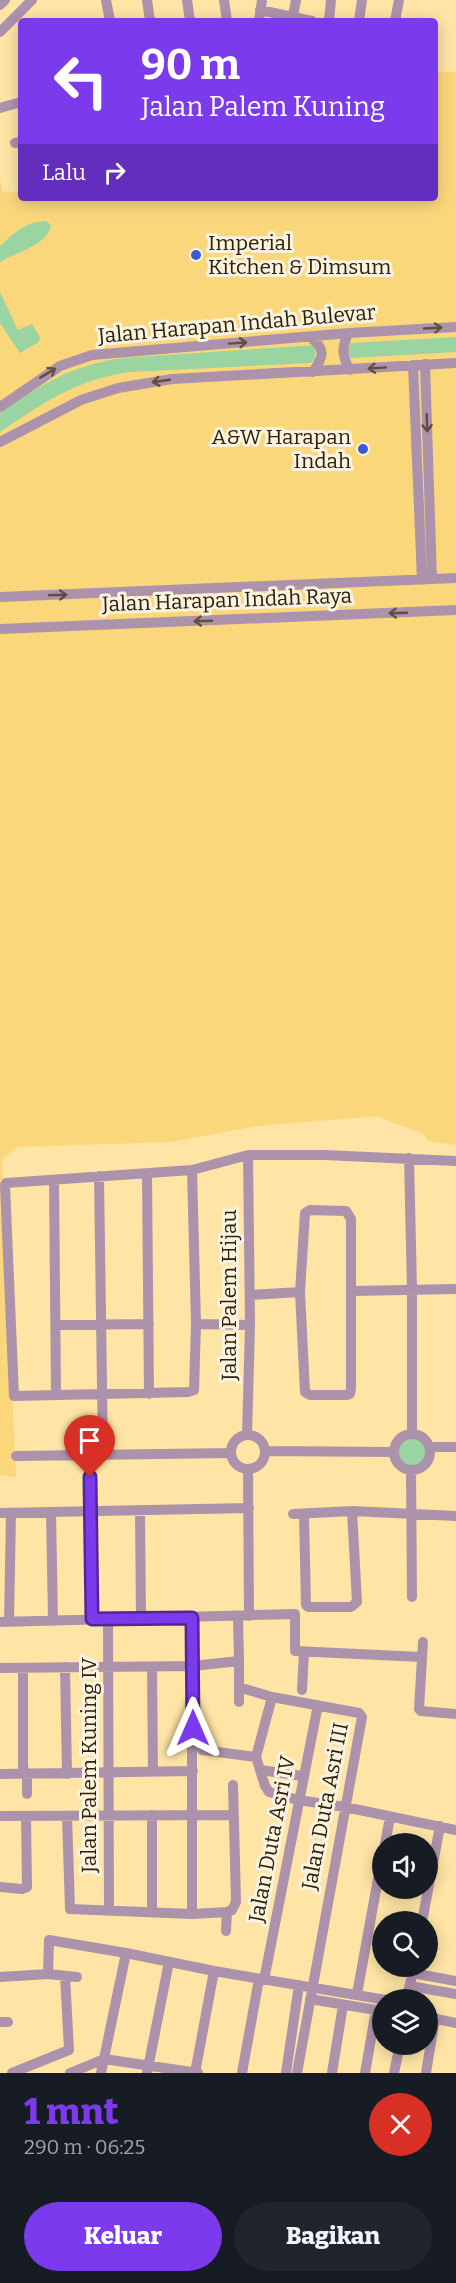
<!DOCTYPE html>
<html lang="id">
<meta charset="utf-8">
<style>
:root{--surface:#171b24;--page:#20242c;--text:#f1f3f6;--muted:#9ea1a6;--accent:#7c3aed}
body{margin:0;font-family:Bitter,serif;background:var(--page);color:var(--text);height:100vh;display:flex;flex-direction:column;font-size:22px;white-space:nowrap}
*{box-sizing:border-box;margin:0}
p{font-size:20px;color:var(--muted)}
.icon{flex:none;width:33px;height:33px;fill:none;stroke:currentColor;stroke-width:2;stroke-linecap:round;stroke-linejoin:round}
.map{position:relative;height:2073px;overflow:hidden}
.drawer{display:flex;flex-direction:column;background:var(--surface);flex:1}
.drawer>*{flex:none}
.hud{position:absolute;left:18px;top:18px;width:420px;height:183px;border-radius:6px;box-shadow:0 3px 15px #0003;background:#7c3aed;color:#fff;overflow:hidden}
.buttons{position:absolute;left:372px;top:1833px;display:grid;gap:12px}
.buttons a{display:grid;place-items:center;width:66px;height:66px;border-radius:50%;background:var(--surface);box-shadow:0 3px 15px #0003;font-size:30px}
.pin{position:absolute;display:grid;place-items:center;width:51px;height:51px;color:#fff;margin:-62px -26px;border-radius:50% 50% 50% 0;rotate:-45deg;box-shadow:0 0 6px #0007}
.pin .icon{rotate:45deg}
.me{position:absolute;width:66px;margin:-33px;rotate:0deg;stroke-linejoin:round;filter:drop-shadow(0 0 4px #0008)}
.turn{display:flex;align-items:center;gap:21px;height:126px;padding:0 24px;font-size:27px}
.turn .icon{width:78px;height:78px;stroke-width:2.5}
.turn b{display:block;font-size:42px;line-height:51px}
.then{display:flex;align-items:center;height:57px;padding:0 24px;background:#0003;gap:12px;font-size:22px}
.round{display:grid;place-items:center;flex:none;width:63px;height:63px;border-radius:32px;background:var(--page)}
.overview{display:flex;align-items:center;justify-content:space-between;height:102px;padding:0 24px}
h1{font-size:36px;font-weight:800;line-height:45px;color:var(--accent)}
.primary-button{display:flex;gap:12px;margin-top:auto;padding:12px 24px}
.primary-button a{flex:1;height:69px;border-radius:36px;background:var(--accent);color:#fff;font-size:24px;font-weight:800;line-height:69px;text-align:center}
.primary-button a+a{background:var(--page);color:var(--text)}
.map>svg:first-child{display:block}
.built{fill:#fbd77c}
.green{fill:#99d4a1}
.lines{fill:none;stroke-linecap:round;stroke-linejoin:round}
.minor{stroke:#ad92ab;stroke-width:10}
.oneway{stroke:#604e44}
.route-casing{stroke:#51269a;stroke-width:15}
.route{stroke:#7c3aed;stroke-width:10}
.poi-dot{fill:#3d5bcd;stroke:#faf3e4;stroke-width:2}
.labels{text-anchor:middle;stroke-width:6;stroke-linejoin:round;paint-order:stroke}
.poi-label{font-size:21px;fill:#2d2100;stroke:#faf3e4;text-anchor:start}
.street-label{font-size:21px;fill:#2d2100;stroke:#faf3e4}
</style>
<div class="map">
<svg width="456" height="2073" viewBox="0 0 456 2073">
<rect width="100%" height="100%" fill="#fee4a5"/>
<path class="built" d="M 435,72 L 456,72 L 456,1145 L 429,1141 L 422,1133 L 376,1116 L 257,1126 L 170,1142 L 18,1147 L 2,1160 L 16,1477 L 0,1475 L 0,176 L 2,191 L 21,193 L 21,198 L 435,198 Z"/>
<path class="green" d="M 46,221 L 51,225 C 46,247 18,251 0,262 L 0,246 C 14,233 25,222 46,221 Z
M 0,292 L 18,330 L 32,324 L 40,337 L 39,342 L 20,353 L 0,323 Z
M 456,337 L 456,352 L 350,358 L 348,350 L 350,343 Z
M 315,345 L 315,360 L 311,363 L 130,372 C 77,379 43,403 0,432 L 0,413 C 42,384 70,366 122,358 Z
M394 1452a18 18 0 1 1 36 0a18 18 0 1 1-36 0Z"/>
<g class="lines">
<path class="minor" d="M 106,0 L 110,21
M 147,0 L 150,21
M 187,0 L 190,21
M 224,0 L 227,21
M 0,5 L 5,0
M 260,10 L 312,21
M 259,21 L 262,0
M 292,21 L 296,0
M 329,21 L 331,0
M 359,21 L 362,0
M 395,21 L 399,0
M 0,32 L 32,0
M 0,108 L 21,102
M 15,143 L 21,142
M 349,333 C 341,346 342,357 350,370
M 310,337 C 326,349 324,356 313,372
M 425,364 L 432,579
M 413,365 L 422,580
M 0,407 L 60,366 L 92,355 L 349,333 L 456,327
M 0,442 L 81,400 L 118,388 L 172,379 L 456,363
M 0,597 L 456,578
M 0,629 L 456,610
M 409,1158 L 412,1290 L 412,1434
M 192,1170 L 196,1324 L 194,1390 L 188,1392 L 14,1396 L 5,1185 L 6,1183 L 192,1170 L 248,1155 L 324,1155 L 456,1161
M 147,1174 L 149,1394
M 99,1176 L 103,1455
M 54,1180 L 56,1395
M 310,1210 L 346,1211 L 351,1219 L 351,1388 L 350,1394 L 347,1395 L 310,1395 L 305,1392 L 300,1292 L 305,1213 Z
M 352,1291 L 456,1289
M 250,1295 L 300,1292
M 196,1324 L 250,1325
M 56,1325 L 149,1324
M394 1452a18 18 0 1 1 36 0a18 18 0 1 1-36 0Z
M 247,1435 L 250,1325 L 248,1155
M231 1452a17 17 0 1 1 34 0a17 17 0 1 1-34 0Z
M 429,1447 L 456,1447
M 265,1451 L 394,1452
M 89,1455 L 92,1619
M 16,1456 L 231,1453
M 248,1469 L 249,1616
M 411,1470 L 412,1597
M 140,1510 L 141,1618
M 51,1512 L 53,1620
M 0,1513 L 249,1508
M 293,1514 L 352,1511 L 456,1516
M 304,1514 L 306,1605 L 308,1607 L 351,1607 L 357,1602 L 352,1511
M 108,1619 L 109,1910
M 9,1621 L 11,1513
M 0,1622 L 295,1614 L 295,1651 L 421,1657
M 423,1642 L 419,1709 L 421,1711 L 456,1714
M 239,1661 L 239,1702
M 65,1667 L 67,1774
M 152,1667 L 153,1772
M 0,1668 L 193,1666 L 239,1661 L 238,1617
M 23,1668 L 23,1767 L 27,1777 L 27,1794
M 245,1689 L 272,1697 L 359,1713 L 362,1717 L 297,2073
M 302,1690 L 304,1652
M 272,1697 L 256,1757 L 265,1786 L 269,1792 L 298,1800 L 345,1807 L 456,1830
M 202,1750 L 256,1757
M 261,1770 L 302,1776
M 0,1774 L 193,1771
M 0,1816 L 233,1815
M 67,1816 L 70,1909 L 192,1914 L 227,1912 L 232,1910 L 236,1902 L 233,1785
M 385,1844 L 390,1817
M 0,1887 L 22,1889 L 27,1887 L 26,1816
M 152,1912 L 152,1815
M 192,1914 L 192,1618
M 422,1922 L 440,1826
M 226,1931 L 227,1912
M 412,1973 L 456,1981
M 48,1974 L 49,1940 L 126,1953 L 214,1971 L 386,2000
M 0,1977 L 48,1974 L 77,1977
M 264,1980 L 318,1705
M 410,1986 L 456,1994
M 357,1994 L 382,1857
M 310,1999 L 382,2011
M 406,2000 L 411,1980
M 428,2017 L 456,2023
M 0,2022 L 8,2022
M 12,2073 L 69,2050 L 65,1976
M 70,2073 L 104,2059 L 198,2073
M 101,2073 L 126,1953
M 147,2073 L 169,1962
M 195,2073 L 214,1971
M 242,2073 L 259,1979
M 286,2073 L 299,1985
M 332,2073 L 343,2005
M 365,2073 L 376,2010
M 394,2073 L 400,2044
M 426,2073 L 435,2018"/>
</g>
<defs><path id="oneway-shaft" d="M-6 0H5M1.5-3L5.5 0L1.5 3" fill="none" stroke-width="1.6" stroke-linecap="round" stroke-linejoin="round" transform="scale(1.5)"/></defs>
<g class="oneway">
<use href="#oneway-shaft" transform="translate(433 328) rotate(-3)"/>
<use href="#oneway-shaft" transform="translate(238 343) rotate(-4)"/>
<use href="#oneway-shaft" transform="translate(377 368) rotate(176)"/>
<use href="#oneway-shaft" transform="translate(48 373) rotate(-31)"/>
<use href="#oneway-shaft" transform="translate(161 381) rotate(172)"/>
<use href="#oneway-shaft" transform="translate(427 423) rotate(88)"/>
<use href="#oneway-shaft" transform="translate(58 595) rotate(-2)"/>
<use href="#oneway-shaft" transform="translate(398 613) rotate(178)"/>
<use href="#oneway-shaft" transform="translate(203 621) rotate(178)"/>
</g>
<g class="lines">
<g class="route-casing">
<path id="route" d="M 90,1477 L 92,1619 L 192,1618 L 193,1728"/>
</g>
<use href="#route" class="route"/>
</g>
<g class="poi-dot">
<circle cx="196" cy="255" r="6"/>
<circle cx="363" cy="449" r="6"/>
</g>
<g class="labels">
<g class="poi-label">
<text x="208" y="250">Imperial<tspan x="208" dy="24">Kitchen &amp; Dimsum</tspan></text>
<text x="351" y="444" text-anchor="end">A&amp;W Harapan<tspan x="351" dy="24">Indah</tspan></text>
</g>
<g class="street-label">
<text transform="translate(237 324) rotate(-5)" y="7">Jalan Harapan Indah Bulevar</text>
<text transform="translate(227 600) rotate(-2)" y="7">Jalan Harapan Indah Raya</text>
<text transform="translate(229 1295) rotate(-90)" y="7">Jalan Palem Hijau</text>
<text transform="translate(89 1765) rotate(-90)" y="7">Jalan Palem Kuning IV</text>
<text transform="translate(325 1806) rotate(-79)" y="7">Jalan Duta Asri III</text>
<text transform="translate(272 1839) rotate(-79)" y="7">Jalan Duta Asri IV</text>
</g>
</g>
</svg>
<div class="buttons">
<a><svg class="icon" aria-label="sound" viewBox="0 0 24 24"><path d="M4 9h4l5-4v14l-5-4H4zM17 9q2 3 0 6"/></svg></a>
<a><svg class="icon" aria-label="search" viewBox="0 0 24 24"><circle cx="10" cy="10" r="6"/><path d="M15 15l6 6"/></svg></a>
<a><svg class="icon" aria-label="layers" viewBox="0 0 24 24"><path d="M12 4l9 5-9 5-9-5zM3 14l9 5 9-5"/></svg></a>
</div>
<div class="pin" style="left:90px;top:1477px;background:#d93025"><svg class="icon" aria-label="arrive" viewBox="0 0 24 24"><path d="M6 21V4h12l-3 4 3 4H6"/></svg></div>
<svg class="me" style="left:193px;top:1728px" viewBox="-20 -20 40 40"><path d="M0-17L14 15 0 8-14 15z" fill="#7c3aed" stroke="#fff" stroke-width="4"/></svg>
<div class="hud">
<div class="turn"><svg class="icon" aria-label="left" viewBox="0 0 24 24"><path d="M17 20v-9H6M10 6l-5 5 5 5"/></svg><div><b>90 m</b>Jalan Palem Kuning</div></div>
<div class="then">Lalu<svg class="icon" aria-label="right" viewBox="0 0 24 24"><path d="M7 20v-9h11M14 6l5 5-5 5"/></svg></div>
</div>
</div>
<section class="drawer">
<div class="overview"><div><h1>1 mnt</h1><p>290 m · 06:25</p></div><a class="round" style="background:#d93025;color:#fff"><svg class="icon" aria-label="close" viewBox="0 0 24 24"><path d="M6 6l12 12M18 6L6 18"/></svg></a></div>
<div class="primary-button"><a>Keluar</a><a>Bagikan</a></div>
</section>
